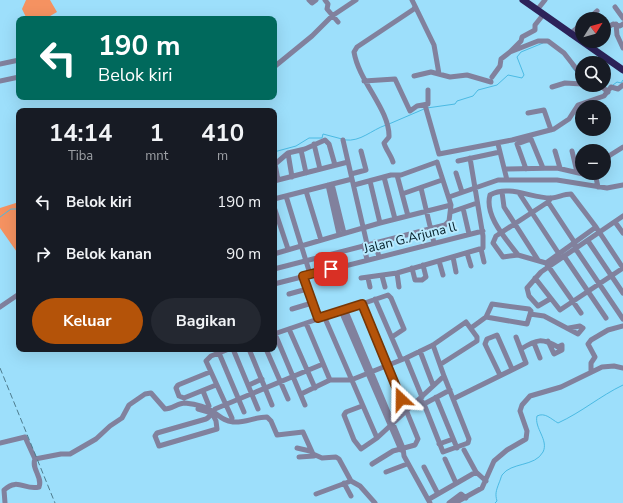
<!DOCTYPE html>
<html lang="id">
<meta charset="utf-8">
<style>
:root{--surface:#171b24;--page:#242831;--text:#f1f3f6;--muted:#9ea1a6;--accent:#b45309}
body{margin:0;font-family:"Nunito Sans",sans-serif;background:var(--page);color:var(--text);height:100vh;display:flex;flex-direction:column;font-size:15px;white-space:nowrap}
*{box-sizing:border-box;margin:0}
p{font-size:13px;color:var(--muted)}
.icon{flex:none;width:22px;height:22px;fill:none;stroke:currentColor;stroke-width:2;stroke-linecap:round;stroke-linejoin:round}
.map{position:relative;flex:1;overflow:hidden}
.side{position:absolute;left:16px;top:108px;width:261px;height:244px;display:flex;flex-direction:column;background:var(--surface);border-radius:8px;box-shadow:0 4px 16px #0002}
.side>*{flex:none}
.top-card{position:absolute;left:16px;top:16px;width:261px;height:84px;border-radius:8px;box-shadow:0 4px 16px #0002;background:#00695c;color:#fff;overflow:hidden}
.needle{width:26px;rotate:53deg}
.tools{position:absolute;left:575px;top:12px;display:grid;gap:8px}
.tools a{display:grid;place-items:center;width:36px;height:36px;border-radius:50%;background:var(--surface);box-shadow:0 4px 16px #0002;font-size:20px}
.pin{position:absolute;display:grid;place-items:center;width:34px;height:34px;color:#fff;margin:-17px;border-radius:8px;box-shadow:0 2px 6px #0006}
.me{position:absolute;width:44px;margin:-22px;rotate:337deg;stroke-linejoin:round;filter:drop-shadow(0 0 3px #0008)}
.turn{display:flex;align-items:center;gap:14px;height:84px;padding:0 16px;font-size:18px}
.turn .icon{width:52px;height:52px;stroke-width:2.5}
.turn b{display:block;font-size:28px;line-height:34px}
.eta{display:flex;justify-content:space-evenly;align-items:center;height:68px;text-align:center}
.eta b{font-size:24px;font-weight:700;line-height:28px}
.button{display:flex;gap:8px;margin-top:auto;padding:8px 16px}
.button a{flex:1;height:46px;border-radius:24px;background:var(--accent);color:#fff;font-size:16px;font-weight:700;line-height:46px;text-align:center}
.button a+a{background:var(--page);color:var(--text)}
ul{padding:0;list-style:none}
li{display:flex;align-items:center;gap:12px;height:52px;padding:0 16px}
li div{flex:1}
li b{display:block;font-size:15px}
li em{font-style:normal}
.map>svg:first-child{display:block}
.green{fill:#f59261}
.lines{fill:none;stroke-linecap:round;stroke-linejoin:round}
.stream{stroke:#4bbae3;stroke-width:1}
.minor{stroke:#81819d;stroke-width:5}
.highway{stroke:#2c235a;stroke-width:7}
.rail{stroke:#4e7c8e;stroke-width:1;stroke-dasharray:6 3;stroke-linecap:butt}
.route-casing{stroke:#753606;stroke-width:10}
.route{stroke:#b45309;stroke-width:7}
.labels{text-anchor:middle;stroke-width:4;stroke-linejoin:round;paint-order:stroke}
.street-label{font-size:13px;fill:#031e28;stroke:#b9eafe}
</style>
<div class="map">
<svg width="623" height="503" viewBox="0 0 623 503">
<rect width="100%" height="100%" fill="#9ddffb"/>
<path class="green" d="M 26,0 L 50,0 L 57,12 L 45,19 L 27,19 L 22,9 Z
M 19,202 L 19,255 L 0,228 L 0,208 Z"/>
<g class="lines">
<path class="stream" d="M 571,66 L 579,76
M 613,85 L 617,82 L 621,83 L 623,80
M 427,108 L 455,104 L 457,101 L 473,96 L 478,90 L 497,85 L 508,75 L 522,78 L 524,75 L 517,57 L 521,52 L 543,43
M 389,124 L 424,109
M 345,140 C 361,142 371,130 386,125
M 274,152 L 296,146 L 309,138 L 322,138 L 323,134 L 342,139
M 0,217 L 11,209 L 19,209
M 495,503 L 497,501 C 495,494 496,491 499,483 C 500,481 501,477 502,475 C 511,462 535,467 543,452 C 549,440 534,428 537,416 C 545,412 551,419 558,423 C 582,412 600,396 623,385"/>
<path class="minor" d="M 309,0 L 312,3 L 316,0
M 325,0 L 328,4 L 327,9 L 338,22
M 415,6 L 434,45 L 439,74
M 615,7 L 623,18
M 537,10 L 545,0
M 588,19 L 597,11
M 616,24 L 617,35 L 623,48
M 604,30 L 613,24 L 620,26 L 623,24
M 570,34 L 582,24
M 510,52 L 521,41 L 522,37 L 535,30 L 535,25 L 543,15
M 0,64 L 19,60
M 274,67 L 312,36 L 332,16 L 356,0
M 414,76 L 431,72 L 450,77 L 467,75 L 491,82
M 492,77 L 500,66 L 501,59 L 510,52 L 538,41 L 548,41 L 564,53 L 582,76
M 0,81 L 19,77
M 364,81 L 395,79 L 410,111 L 417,106 L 428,104 L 428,90
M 600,85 L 608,92
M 552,87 L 565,83 L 582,84
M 425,105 L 439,154 L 512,140 L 554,129 L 569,119 L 578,105 L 604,96 L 611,87 L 618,89 L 623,85
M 528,113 L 544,110 L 551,130
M 343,140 L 367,244
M 314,144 L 320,169
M 498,144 L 507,180
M 301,150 L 306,173
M 555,151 L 560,168
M 572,151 L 577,172
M 288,153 L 292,177
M 604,159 L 623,147
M 458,161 L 500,152
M 393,162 C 391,155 386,150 384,143 L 389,137 C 390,110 359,82 354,52 L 357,47 L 414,9 L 415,6 L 412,0
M 275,164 L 278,180
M 274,165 L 288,153 L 305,149 L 325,140 L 329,144 L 335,165
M 505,169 L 557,168 L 596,177
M 526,169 L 517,144 L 531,139 L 543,168
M 456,173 L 462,192
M 595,173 L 598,187
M 351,174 L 366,170 L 361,151
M 397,175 L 408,216
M 384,177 L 395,219
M 274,181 L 348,162
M 370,181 L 380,223
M 332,184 L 344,233
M 328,185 L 339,234
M 421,188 L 434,243
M 306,191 L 321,240
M 502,192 L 504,207 L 538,260
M 519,193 L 559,254
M 402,194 L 442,180
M 286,196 L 310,274
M 449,197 L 498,180 L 557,180 L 607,188 L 623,185
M 551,198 L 548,202 L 496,236 L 493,243 L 503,257 L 518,255 L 546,263 L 581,313
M 274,199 L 352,179
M 548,202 L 575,243
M 274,207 L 288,249
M 463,208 L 469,234
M 451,212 L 477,203
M 615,222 L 623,233
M 588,241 L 623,293
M 375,242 L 379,257
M 364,245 L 367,260
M 575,248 L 623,319
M 481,249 L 484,262
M 467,253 L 471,266
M 274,254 L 380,223 L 451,205
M 518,255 C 507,240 484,216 490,195 C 509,184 533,199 552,198 C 559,197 564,194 571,194 L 596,227
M 564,256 L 606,318
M 453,257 L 456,272
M 439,261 L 443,275
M 546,263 L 596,227 L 623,268
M 412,268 L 415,280 L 422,280 L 426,277 L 423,265
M 274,269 L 445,225 L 449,221 L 451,205 L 437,162 L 401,175 L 391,175 L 354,185
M 397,273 L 399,287
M 303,276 L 317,318
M 382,276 L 385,287
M 361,278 L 397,273 L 483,248 L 483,236 L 470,158
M 368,278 L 370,287
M 535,278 L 560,310 L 623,268
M 274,284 L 483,231
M 289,294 L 307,289
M 375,299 L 401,359
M 550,299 L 538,306 L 529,296 L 527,288 L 541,272 L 623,216
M 362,303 L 418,439 L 415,445 L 393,451 L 372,464
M 0,307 L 19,294
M 292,309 L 312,303
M 345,309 L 403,448 L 404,456 L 430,503
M 341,311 L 401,450
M 530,314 L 544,316 L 578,334 L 583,328 L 580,326 L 569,328
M 324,316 L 377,438
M 306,323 L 330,380
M 471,328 L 486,317 L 492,304 L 529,309 L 531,311 L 527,324 L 486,317
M 289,329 L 315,388
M 274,334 L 388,295 L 391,298 L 404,329 L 392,337
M 275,334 L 305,405
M 534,343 L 540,358
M 229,349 L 211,356 L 206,361 L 232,418
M 233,349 L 258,409
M 249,349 L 272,405
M 266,349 L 288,399
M 521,349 C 537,339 542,338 558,347 L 562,345 L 562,350 L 554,354 L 548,341
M 420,351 L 433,385
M 219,353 L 244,412
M 406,358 L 422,397
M 210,372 L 178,385 L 176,388 L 179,396 L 184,398 L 216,385
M 591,372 L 591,363 L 595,357 L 588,344 L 591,340 L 608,330 L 623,326
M 500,375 L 485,344 L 487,339 L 497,335 L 512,369
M 249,385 L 262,379
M 203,391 L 209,406
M 301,394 L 330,380 L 351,380 L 406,358 L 433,345 L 466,322 L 477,337 L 477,341 L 441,364
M 436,397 L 457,448
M 420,399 L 424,404 L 443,452 L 468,443 L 469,439 L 444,376
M 453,399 L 526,363 L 516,337
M 424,404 L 450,390
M 362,406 L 346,412 L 344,415 L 354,440 L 361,449 L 377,438 L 444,376 L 433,345
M 198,409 L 212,413 L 216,421 L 217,429 L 159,446 L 155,436 L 157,433 L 206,419 C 210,417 212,413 215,409 L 323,364
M 0,443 L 25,437 L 35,459
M 439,444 L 453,439
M 297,448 L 310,451
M 464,450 L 476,472
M 299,457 L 314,456
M 445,459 L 456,483
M 424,467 L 438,494
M 386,472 L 407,464
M 344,483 L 351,496
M 316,494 L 351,481
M 431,498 L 476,472 L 486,481
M 5,503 L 4,490 C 18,477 25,491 39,487 C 43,477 31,469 35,459 L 61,454 L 70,454 L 96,439 L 110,426 L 122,418 L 129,405 L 145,394 L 151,393 L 165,409 C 172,409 178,403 185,403 C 194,404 205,406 212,411 C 220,416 223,421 233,422 C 245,423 255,417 267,417 L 271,421 L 277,435 L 303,432 L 313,454 L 322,458 L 336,457 L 339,459 L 351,481 L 360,486 L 375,503
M 449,503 L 461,494 L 466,498
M 455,503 L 482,488 L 494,461 L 507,450 L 526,439 L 527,431 L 520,411 L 522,405 L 530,396 L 561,387 L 602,367 L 614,366 L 623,368"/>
<path class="highway" d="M 523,0 L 623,70"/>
<path class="rail" d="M 0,368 L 55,503"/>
</g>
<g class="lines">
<g class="route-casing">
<path id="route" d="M 331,269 L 303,276 L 318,318 L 362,304 L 401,399"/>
</g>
<use href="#route" class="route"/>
</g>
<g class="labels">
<g class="street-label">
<text transform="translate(410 237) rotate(-14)" y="5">Jalan G.Arjuna ll</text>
</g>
</g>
</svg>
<div class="tools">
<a><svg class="needle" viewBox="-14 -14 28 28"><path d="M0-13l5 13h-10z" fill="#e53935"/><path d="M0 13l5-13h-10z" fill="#9ea1a6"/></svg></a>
<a><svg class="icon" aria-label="search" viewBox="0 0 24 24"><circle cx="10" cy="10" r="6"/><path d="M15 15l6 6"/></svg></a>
<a>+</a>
<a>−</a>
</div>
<div class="pin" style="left:331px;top:269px;background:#d93025"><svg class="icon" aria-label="arrive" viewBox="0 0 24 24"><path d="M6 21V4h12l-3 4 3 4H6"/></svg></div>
<svg class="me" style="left:401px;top:399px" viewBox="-20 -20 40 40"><path d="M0-17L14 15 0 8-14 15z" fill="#b45309" stroke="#fff" stroke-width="4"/></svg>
<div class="top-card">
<div class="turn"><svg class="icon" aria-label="left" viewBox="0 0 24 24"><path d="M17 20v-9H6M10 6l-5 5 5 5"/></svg><div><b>190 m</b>Belok kiri</div></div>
</div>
<section class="side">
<div class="eta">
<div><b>14:14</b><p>Tiba</p></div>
<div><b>1</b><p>mnt</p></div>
<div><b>410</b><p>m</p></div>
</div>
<ul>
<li><svg class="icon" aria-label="left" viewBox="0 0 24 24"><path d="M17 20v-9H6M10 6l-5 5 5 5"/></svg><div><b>Belok kiri</b></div><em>190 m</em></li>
<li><svg class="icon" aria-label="right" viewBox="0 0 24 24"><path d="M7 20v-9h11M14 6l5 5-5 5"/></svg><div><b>Belok kanan</b></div><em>90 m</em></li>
</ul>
<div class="button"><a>Keluar</a><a>Bagikan</a></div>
</section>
</div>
